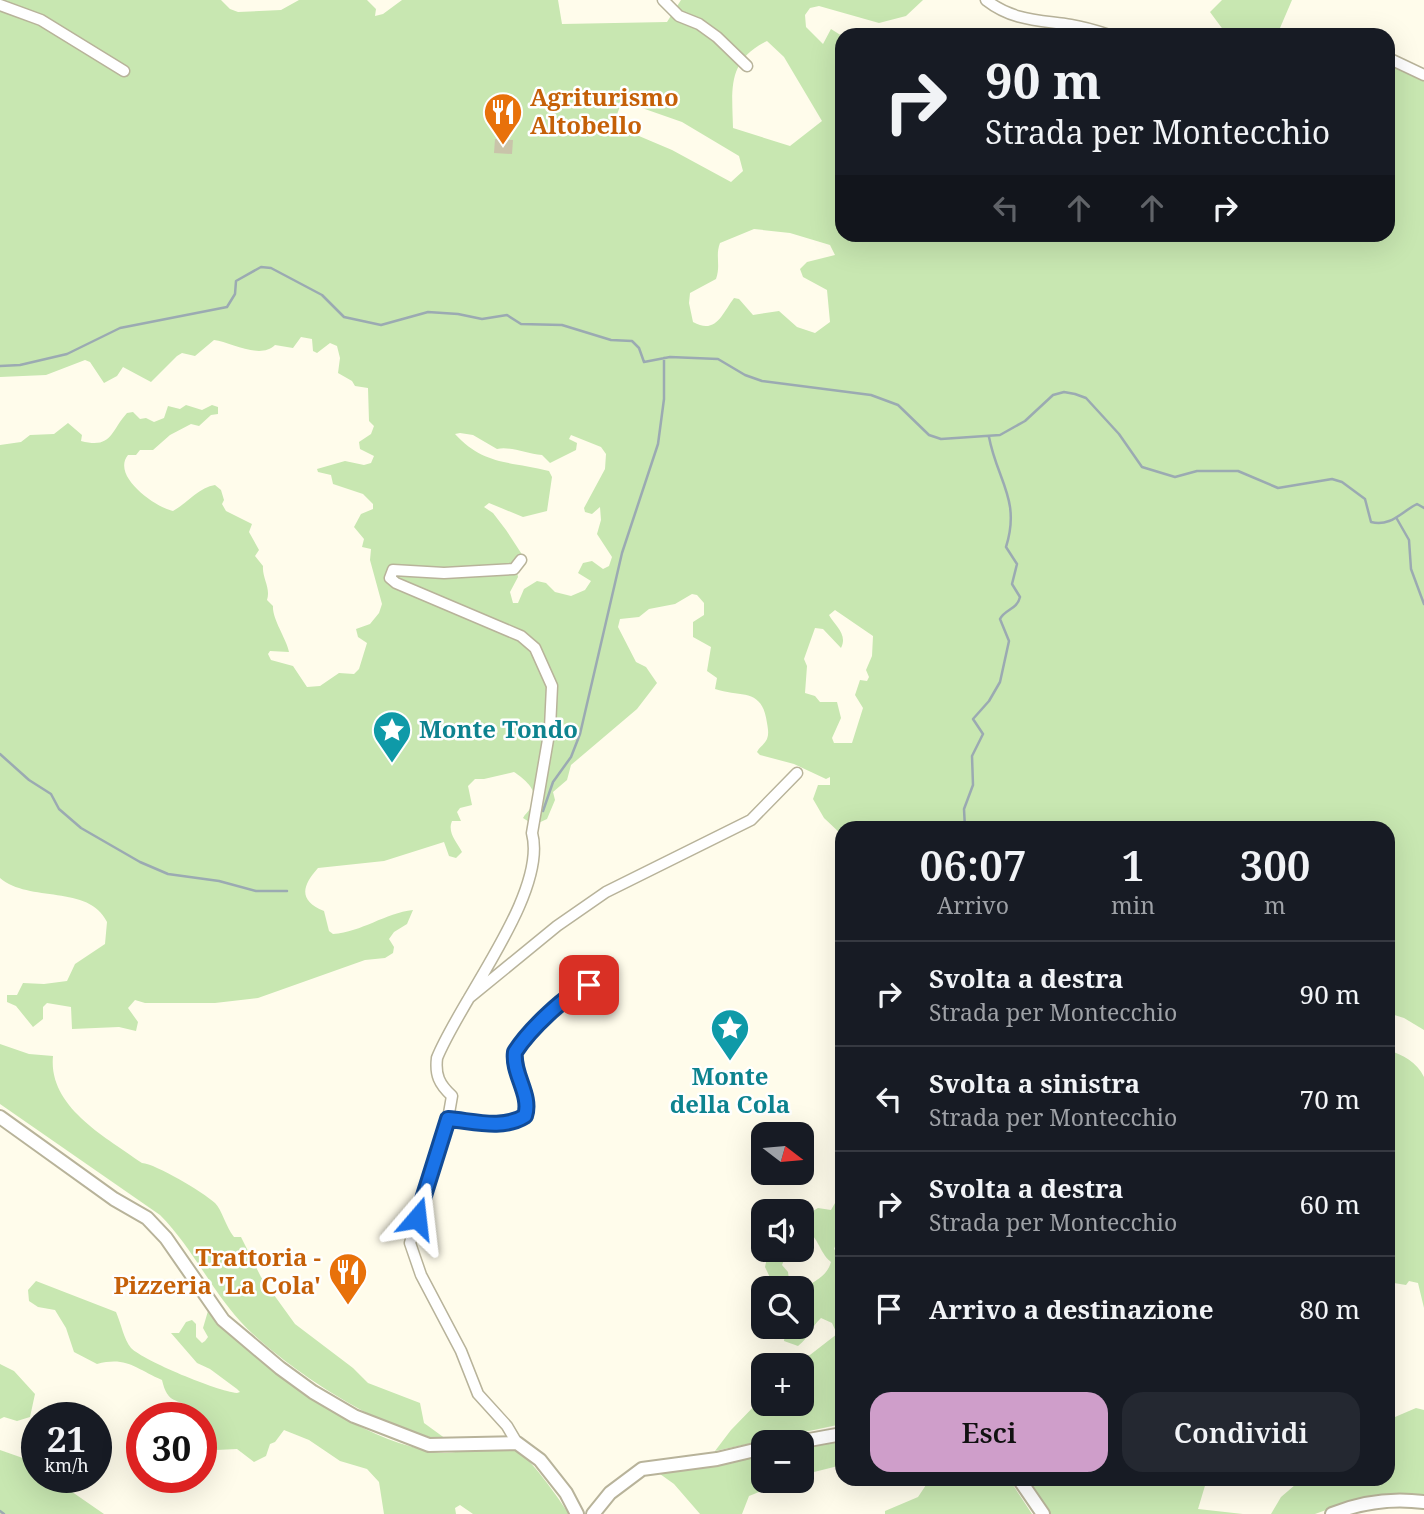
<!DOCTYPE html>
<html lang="it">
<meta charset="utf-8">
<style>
:root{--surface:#171b24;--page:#242831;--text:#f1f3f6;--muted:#9ea1a6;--line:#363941;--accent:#cf9eca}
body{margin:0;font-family:"Noto Serif",serif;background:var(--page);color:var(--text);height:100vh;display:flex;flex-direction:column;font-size:26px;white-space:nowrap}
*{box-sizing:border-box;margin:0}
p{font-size:23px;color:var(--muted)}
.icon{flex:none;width:38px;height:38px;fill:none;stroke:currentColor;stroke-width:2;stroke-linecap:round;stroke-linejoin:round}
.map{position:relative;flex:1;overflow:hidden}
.side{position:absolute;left:835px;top:821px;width:560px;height:665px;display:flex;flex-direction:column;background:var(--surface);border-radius:21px;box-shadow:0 7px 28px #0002}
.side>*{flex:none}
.guide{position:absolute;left:835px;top:28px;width:560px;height:214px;border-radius:21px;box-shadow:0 7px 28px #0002;background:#171b24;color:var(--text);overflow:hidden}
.needle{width:46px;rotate:106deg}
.fabs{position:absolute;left:751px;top:1122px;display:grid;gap:14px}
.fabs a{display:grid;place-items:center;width:63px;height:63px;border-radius:14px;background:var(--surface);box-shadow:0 7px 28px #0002;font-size:35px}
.speed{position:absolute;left:21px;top:1402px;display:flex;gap:14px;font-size:35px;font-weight:700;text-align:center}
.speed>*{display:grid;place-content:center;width:91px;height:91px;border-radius:50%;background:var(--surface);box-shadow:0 7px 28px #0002;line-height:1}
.speed small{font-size:18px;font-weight:400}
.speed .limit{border:10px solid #d22;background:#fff;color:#111}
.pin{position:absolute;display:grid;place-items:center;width:60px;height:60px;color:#fff;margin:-30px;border-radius:14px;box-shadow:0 4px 10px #0006}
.me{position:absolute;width:77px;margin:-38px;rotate:17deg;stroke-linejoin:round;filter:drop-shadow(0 0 5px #0008)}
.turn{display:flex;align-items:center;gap:24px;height:147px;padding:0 35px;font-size:32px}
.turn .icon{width:91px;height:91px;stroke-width:2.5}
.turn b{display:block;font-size:49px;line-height:60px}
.lanes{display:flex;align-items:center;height:66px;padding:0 35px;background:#0003;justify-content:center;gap:35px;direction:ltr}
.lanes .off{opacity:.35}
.eta{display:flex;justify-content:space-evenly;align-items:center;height:119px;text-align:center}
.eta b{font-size:42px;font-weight:600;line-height:49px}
.action{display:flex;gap:14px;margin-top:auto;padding:14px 35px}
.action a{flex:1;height:80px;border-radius:21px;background:var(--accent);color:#111;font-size:28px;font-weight:600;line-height:80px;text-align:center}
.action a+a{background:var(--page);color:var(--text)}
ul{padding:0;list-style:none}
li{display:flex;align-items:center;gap:21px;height:105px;padding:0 35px;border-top:2px solid var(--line)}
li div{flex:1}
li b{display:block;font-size:26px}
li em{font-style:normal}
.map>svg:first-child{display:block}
.green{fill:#c8e7b1;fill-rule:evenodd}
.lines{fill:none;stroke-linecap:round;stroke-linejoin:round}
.stream{stroke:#9baab2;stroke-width:2.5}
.building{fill:#c9c4aa}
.minor-casing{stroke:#b8b39a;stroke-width:13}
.tertiary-casing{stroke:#b8b39a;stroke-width:16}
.minor{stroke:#fff;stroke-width:10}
.tertiary{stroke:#fff;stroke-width:12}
.route-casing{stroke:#114b97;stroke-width:18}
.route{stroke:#1a73e8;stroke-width:12}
.labels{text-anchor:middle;stroke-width:5;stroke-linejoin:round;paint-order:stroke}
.food-label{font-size:24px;font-weight:bold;fill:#c56008;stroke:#fff;text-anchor:start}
.culture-label{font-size:24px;font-weight:bold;fill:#0d838f;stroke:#fff;text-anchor:start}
</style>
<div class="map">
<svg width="1424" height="1514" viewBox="0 0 1424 1514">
<rect width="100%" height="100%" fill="#fffceb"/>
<path class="green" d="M 0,0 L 221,0 L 230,9 L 238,12 L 281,10 L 299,0 L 367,0 L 376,9 L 375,16 L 383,14 L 402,0 L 558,0 L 562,24 L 667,22 L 681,0 L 923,0 L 906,16 L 879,23 L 819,6 L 810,8 L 805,15 L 806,27 L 823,44 L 831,29 L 842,36 L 842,234 L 1388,234 L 1388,64 L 1424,78 L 1424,1030 L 1404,1018 L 1388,1013 L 1388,828 L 842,828 L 842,835 L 824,818 L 813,799 L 818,785 L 830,785 L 830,777 L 826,779 L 794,764 L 760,755 L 757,752 C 760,746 764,745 767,739 C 769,734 768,729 767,723 C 762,687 742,698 715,689 L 717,678 L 707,671 L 711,647 L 693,637 L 693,622 L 704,615 L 704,603 L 697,595 L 692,594 L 675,604 L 649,609 L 639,617 L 620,619 L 618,627 L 636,662 L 646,667 L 657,683 L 637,709 L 571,765 L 567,780 L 553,792 L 555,800 L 547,819 L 534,825 L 523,818 C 525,814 528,812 530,809 C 543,794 525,779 514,772 L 484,779 L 475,779 L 468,786 L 472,805 L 460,808 L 457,812 L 461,821 L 452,821 C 447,833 457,842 462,852 L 456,858 L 449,856 L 444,842 L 384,861 L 318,868 C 303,885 297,900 324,911 L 329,931 L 333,934 C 362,932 385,913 413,910 L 407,924 L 394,932 L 389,939 L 394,947 L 393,953 L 385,958 L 365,960 L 258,998 L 215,1003 L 145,1003 L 135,1000 L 128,1008 L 138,1022 L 136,1031 L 119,1027 L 72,1029 L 71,1007 L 47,1003 L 43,1007 L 43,1019 L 33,1027 L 16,1006 L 7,1002 L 7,995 L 17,995 L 23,983 L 44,984 L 67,981 L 75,964 L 105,944 L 107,922 C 89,884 29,903 0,878 L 0,445 L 21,442 L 30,435 L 54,434 L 68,423 L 82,435 L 81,441 C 112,449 110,432 127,413 L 133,412 L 140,419 L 146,418 L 154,422 L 164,418 L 168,406 L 180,409 L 186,405 L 202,410 L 212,405 L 218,407 L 218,414 L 211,415 L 199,426 L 191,424 L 170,435 L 153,450 L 140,450 L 136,455 L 128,455 C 111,476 155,507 173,511 C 187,503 200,487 215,485 L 221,490 L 224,500 L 222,504 L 226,511 L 252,524 L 249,532 L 259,550 L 255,556 L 263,566 C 262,578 271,588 267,600 L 273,606 C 272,619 286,638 289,652 L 270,651 L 268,654 L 271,660 L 293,666 L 307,687 L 320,686 L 339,673 L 354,674 L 359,669 L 367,643 L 358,637 L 356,629 L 370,624 L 379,613 L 382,604 L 370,560 L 371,549 L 362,547 L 364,539 L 354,527 L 361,514 L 373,509 L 373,504 L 363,494 L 333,484 L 331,475 L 318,472 L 317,469 L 345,461 L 364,465 L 371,463 L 374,456 L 360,449 L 359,442 L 371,434 L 374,426 L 369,421 L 368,388 L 355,386 L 352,381 L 338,373 L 340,358 L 337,346 L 330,343 L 317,353 L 313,351 L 312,339 L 301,337 L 293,348 L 275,345 C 260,360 231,342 214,340 L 195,356 L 182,353 L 177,356 L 151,382 L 123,367 L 117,376 L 104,383 L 90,362 L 85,360 L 46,375 L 0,377 ZM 767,41 L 784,57 L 822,121 L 790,146 L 733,128 C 732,88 727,61 767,41 ZM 622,101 L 682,122 L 739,156 L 743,171 L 731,182 L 672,150 L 613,125 ZM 754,229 L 790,233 L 830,245 L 835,255 L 807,262 L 800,269 L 803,277 L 827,290 L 830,322 L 815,333 L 797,327 L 779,311 L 753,315 L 739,299 L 734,298 C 722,314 716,335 693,322 L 689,303 L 690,293 L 716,279 C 721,265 715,256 720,243 ZM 460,433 L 473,435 L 497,449 C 511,446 526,454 542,455 L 550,463 L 576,450 L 577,443 L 569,439 L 571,435 L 601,447 L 606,454 L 605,469 L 584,508 L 585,512 L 592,514 L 600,507 L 601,520 L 597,534 L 612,557 L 609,566 L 603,569 L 592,561 L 583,563 L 578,573 L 591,581 L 585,590 L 571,596 L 555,592 L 546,583 L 537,581 L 524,589 L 518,603 L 513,603 L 510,592 L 518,577 L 517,572 L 523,556 L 506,530 L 493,513 L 484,507 L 489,503 L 523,517 L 547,511 L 552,477 L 549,471 C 511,461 484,466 455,434 ZM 835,610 L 873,636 L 872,656 L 866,670 L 869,677 L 867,681 L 860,680 L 855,695 L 863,708 L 852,743 L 834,743 L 832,738 L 841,718 L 837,702 L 820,702 L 815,696 L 805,693 L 807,666 L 804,659 L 815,628 L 823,629 L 841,648 C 848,634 835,626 829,615 Z
M 1222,0 L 1292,0 L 1277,35 L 1227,35 L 1210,12 Z
M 0,1044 L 29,1054 L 53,1056 C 48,1107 106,1137 142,1163 C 156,1164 203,1192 215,1203 C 222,1210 226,1227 234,1237 L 241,1237 L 261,1277 L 295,1324 L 353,1368 L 368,1383 L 420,1403 L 424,1423 L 446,1439 C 389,1438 278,1363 240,1321 C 210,1288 192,1247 160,1215 L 0,1104 Z
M 1388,1050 C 1403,1055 1417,1062 1424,1077 L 1424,1308 L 1418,1283 L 1409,1281 L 1406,1285 L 1388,1282 Z
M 842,1191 L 842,1229 L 834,1249 L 842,1256 L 842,1284 L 838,1300 L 842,1305 L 842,1424 L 715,1451 L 731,1430 L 763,1397 L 763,1404 L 802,1404 L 802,1365 L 797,1365 L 837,1334 L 832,1323 L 821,1318 C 811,1327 809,1338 798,1346 L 784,1341 L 786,1327 L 802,1326 L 802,1289 C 813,1282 827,1277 831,1262 C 818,1252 819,1234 802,1229 L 802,1214 L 806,1215 L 818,1208 L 831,1210 Z
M 772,1250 L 788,1250 L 782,1265 L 788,1272 L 790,1288 L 775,1288 L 765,1267 L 768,1253 Z
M 36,1281 L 116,1312 C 121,1323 124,1340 131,1348 C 144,1361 217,1391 237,1393 L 240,1392 L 237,1389 L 210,1369 L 197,1363 L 171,1333 L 179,1333 L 186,1322 L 192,1320 L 196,1324 L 196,1337 L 202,1343 L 205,1341 L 208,1337 L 203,1328 L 208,1311 L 212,1309 C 262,1371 354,1438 434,1452 C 459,1457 494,1440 514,1449 C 529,1455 559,1499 569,1514 L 473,1514 L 460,1505 L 455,1508 L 456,1514 L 384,1514 L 379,1482 L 367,1469 L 340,1461 L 309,1440 L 284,1430 L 275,1442 L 270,1444 L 266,1456 L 254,1462 L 237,1449 L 216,1450 L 214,1440 L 205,1439 L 206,1420 C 201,1417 197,1412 193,1409 C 177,1397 168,1406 162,1380 C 136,1369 127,1356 97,1364 L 74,1352 L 66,1328 L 55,1310 L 38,1307 L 29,1301 L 28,1290 Z
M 0,1364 L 14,1371 L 35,1394 L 30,1417 L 17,1421 L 4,1417 L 0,1419 Z
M 1416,1408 L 1424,1410 L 1424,1495 L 1387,1494 L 1362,1497 L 1315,1514 L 1271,1514 L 1281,1497 L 1302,1479 L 1388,1479 L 1388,1420 Z
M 842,1438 L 842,1465 L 802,1475 L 802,1447 Z
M 0,1450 L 37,1463 L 37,1477 L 57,1477 L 65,1487 L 104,1514 L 0,1514 Z
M 763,1455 L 763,1480 L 787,1481 L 749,1496 L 742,1514 L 700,1514 L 674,1484 L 660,1474 Z
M 943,1479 L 1009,1479 L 1032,1514 L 885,1514 L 885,1511 L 918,1497 L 928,1482 Z
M 1026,1479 L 1207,1479 L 1198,1509 L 1243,1514 L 1051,1514 Z"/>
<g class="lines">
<path class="stream" d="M 0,366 L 20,365 L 67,354 L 120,328 L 227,307 L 235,294 L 236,281 L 261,267 L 271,268 L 322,295 L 344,317 L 381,325 L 428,312 L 458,314 L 482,319 L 507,315 L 521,324 L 562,325 L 611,340 L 632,341 L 639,348 L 644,362 L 670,357 L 718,359 L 745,375 L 762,381 L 871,395 L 898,405 L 929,435 L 941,439 L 1000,435 L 1025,421 L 1053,395 L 1064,392 L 1075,394 L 1086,398 L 1119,434 L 1142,467 L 1175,477 L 1197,471 L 1238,471 L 1278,488 L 1332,479 L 1342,482 L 1365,499 L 1371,522 C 1391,527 1401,512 1417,504 L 1424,508
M 1397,519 L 1409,540 L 1411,569 L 1424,604
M 0,754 L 29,780 L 51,794 L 59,809 L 81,828 L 140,862 L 168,874 L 219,881 L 256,891 L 287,891
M 543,811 L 553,782 L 571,757 L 580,734 L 622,553 L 658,444 L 664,399 L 664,358
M 965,828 L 964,809 L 973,785 L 972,756 L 983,734 L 973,719 L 989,701 L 1000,682 L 1009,641 L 1000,619 C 1005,609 1017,610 1020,597 L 1012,584 L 1017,564 L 1006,547 C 1021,500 997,480 989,437
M 0,1511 L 4,1514"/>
</g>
<path class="building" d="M 495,139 L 513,140 L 512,154 L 494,153 Z"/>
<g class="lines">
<g class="minor-casing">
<path id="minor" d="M 663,0 L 679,16 L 699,24 L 717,37 L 747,66
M 986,0 C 1013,21 1039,20 1071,25 C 1083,27 1097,31 1109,35
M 0,5 L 41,20 L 124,71
M 1388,58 L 1424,75
M 469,998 L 557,926 L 606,892 L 751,820 L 797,773
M 448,1119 C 473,1121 503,1130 525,1116 C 532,1095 511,1074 515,1052 C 529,1030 566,994 589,985
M 517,1443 L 507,1426 L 478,1394 L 461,1351 L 421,1275 L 410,1243 L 448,1119 L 452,1096 C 439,1084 435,1075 437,1058 C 460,1000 548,893 532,833 L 550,728 L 552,686 L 535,648 L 521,636 L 396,583 L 390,578 L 393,570 L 444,573 L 514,569 L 521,560"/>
</g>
<g class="tertiary-casing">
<path id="tertiary" d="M 0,1117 L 114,1199 L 147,1218 L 166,1238 L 223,1320 L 280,1368 L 313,1392 L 354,1416 L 429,1445 L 517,1443 L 540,1460 L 566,1493 L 577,1514
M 798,1442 L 842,1434
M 1019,1479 L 1043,1514
M 593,1514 L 610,1493 L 642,1469 L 717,1459 L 763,1448
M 1332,1514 C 1361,1502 1393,1498 1424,1502"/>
</g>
<use href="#minor" class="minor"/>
<use href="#tertiary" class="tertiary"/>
</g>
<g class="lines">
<g class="route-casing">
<path id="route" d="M 417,1218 L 448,1119 C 473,1121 503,1130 525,1116 C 532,1095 512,1074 515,1052 C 529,1030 566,994 589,985"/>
</g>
<use href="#route" class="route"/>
</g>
<defs>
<g id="restaurant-pin" transform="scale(2.0125)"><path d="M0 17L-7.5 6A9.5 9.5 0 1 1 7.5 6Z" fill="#e8710a" stroke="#fff"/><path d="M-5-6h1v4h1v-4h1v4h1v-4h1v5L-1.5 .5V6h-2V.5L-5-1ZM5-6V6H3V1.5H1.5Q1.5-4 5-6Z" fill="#fff"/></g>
<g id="sight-pin" transform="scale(2.0125)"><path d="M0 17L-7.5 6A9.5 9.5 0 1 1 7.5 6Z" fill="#0f9aa8" stroke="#fff"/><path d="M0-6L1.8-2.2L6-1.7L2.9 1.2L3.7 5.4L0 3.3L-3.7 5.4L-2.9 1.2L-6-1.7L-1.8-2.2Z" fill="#fff"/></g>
</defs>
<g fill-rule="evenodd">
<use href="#restaurant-pin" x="503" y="112"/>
<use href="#sight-pin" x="392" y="730"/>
<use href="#sight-pin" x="730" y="1028"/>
<use href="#restaurant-pin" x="348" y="1272"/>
</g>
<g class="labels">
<g class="food-label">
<text x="530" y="106">Agriturismo<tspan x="530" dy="28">Altobello</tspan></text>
<text x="321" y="1266" text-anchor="end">Trattoria -<tspan x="321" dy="28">Pizzeria 'La Cola'</tspan></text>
</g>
<g class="culture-label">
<text x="419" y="738">Monte Tondo</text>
<text x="730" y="1085" text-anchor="middle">Monte<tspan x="730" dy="28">della Cola</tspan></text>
</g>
</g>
</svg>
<div class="fabs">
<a><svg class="needle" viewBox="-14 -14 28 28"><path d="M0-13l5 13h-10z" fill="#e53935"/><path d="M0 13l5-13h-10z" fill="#9ea1a6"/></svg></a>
<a><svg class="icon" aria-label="sound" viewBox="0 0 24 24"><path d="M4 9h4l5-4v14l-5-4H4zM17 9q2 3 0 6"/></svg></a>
<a><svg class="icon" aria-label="search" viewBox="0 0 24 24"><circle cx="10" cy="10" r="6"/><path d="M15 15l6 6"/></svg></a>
<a>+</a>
<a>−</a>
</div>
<div class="speed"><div>21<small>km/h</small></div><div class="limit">30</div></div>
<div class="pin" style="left:589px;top:985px;background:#d93025"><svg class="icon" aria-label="arrive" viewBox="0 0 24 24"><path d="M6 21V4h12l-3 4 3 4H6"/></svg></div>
<svg class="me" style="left:417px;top:1218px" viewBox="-20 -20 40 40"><path d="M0-17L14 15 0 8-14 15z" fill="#1a73e8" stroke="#fff" stroke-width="4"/></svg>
<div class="guide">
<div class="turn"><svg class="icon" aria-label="right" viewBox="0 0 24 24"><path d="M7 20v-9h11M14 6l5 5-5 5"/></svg><div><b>90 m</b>Strada per Montecchio</div></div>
<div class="lanes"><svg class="icon off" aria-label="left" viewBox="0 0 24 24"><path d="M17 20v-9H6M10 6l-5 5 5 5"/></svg><svg class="icon off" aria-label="ahead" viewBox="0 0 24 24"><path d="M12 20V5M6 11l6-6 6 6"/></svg><svg class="icon off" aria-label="ahead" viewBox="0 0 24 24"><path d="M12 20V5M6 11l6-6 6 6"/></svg><svg class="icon" aria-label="right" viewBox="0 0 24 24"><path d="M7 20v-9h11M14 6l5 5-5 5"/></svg></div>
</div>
<section class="side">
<div class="eta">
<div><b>06:07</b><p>Arrivo</p></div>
<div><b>1</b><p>min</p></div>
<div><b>300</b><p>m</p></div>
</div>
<ul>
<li><svg class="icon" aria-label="right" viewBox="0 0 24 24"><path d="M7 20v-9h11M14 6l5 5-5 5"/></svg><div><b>Svolta a destra</b><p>Strada per Montecchio</p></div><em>90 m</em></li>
<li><svg class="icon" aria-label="left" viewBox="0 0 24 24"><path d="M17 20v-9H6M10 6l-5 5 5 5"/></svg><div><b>Svolta a sinistra</b><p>Strada per Montecchio</p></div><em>70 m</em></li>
<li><svg class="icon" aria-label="right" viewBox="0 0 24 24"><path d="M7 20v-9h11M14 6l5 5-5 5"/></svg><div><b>Svolta a destra</b><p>Strada per Montecchio</p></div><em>60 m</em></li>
<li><svg class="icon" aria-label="arrive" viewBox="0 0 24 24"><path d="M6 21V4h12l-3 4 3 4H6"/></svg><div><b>Arrivo a destinazione</b></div><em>80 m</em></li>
</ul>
<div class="action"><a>Esci</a><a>Condividi</a></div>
</section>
</div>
